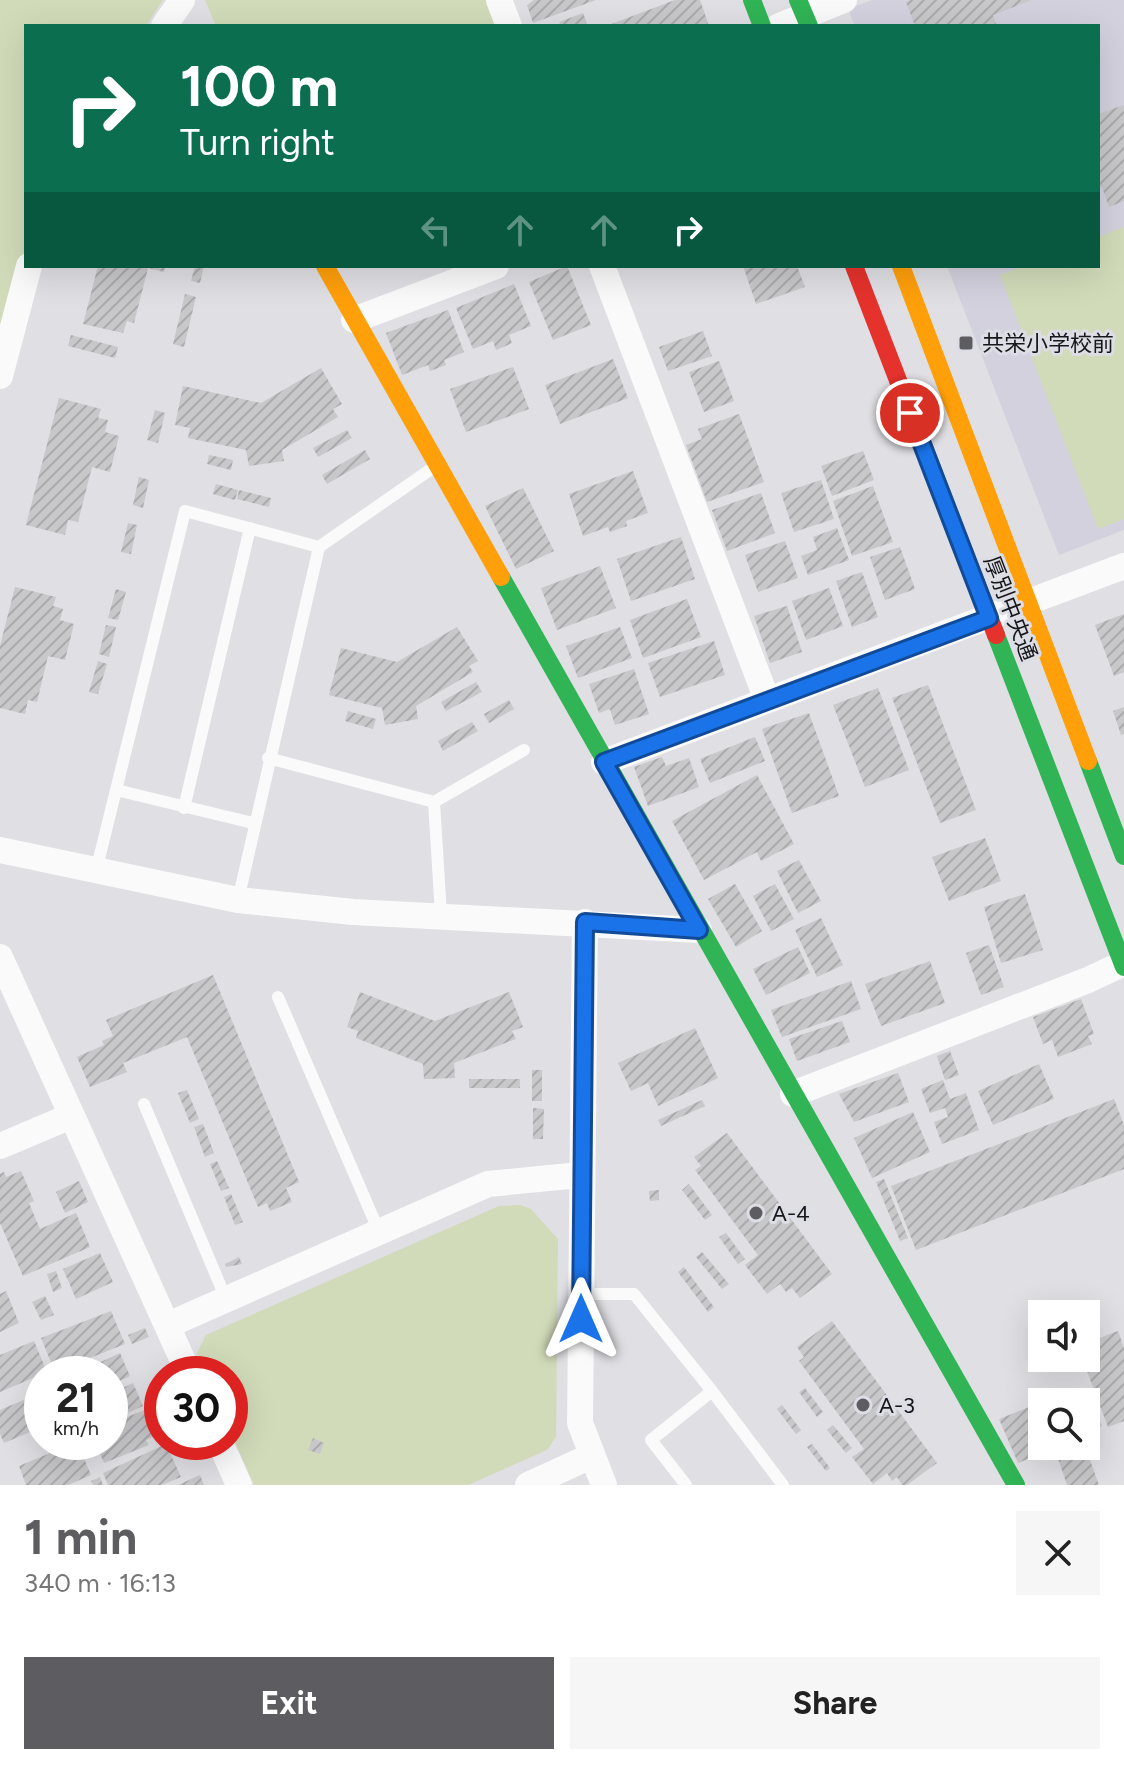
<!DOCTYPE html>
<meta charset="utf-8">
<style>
:root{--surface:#fff;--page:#f6f6f6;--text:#222;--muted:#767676;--accent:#5d5c60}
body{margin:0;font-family:Figtree,"Noto Sans JP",sans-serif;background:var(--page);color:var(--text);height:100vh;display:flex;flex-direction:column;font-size:30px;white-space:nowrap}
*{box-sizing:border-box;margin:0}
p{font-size:26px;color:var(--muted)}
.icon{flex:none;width:44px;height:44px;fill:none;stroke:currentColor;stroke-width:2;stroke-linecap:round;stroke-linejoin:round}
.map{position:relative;height:1485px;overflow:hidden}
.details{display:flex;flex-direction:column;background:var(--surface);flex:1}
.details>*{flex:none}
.top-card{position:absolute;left:24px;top:24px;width:1076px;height:244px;border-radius:0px;box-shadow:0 8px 32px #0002;background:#0b6e4f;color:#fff;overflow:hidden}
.tools{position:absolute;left:1028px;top:1300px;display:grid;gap:16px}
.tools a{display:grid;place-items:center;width:72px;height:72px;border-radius:0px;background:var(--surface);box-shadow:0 8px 32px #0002;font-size:40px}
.speed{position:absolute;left:24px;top:1356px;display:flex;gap:16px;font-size:40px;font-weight:700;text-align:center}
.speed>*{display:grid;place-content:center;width:104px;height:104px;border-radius:50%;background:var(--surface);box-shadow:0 8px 32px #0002;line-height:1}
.speed small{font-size:20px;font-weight:400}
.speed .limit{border:12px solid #d22;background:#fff;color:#111}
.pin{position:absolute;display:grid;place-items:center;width:68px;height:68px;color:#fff;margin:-34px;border:4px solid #fff;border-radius:50%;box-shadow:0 2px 8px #0007}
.me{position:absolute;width:88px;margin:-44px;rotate:0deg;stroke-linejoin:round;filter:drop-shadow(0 0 6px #0008)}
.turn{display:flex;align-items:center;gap:28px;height:168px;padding:0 24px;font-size:36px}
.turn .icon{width:104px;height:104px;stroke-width:2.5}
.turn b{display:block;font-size:56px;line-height:68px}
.lanes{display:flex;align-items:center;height:76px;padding:0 24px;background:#0003;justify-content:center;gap:40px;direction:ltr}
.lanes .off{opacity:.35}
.round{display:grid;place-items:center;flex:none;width:84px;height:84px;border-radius:0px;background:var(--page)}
.headline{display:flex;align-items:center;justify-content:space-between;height:136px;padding:0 24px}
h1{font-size:48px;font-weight:700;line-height:60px;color:var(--accent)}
.primary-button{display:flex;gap:16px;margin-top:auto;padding:16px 24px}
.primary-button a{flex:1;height:92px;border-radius:0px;background:var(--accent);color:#fff;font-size:32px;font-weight:700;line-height:92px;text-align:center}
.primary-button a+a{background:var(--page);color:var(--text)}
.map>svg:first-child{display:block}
.built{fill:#d2d1dd}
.green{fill:#d1dbb9}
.building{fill:url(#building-hatch)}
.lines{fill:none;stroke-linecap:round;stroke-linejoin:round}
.lane{stroke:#fafafb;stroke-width:12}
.street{stroke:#fafafb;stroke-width:26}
.fast{stroke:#30b455;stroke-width:18}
.slow{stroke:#ff9f0a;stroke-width:18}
.jam{stroke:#e5322d;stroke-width:18}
.route-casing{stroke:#114b97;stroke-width:20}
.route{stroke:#1a73e8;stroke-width:14}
.poi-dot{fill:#5d5c60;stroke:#dddde6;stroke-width:3}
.labels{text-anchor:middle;stroke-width:6;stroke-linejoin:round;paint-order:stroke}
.poi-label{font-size:22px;fill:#171619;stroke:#dddde6;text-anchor:start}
.street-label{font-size:22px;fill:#171619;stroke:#dddde6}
</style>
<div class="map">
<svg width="1124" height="1485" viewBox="0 0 1124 1485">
<defs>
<pattern id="building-hatch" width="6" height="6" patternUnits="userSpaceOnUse" patternTransform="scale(2)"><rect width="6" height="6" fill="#c8c8cb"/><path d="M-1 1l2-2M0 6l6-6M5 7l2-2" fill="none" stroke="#ababae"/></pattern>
</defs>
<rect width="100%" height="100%" fill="#dfdfe4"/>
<path class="built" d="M 872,0 L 1124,0 L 1124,530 L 1059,555 L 947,266 L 1098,266 L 1098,26 L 855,26 L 848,9 Z"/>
<path class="green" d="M 0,0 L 163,0 L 146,26 L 26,26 L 26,254 L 0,349 Z
M 205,0 L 486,0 L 496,26 L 216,26 Z
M 1124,227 L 1124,519 L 1098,529 L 1000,275 L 1023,266 L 1098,266 L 1098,237 Z
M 520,1205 L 531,1209 L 558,1239 L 556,1437 L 547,1450 L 468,1485 L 254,1485 L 230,1431 L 230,1374 L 206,1374 L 197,1353 L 206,1335 L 499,1206 Z"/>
<path class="building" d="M 534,0 L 596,0 L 533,23 L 527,5 Z
M 675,0 L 700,0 L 709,26 L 606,26 Z
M 910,0 L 1031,0 L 993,15 L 997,26 L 915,26 L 906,2 Z
M 583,13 L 588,26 L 561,26 L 559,22 Z
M 1124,105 L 1124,201 L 1109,207 L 1102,187 L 1098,189 L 1098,114 Z
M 98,266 L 165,266 L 164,272 L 148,268 L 134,323 L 127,321 L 123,333 L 83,324 Z
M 195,266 L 204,266 L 200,283 L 191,281 Z
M 567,266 L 591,325 L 553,340 L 529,282 Z
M 743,266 L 797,266 L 805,287 L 756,304 Z
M 514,284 L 531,326 L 509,335 L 512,343 L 496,350 L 493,341 L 473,349 L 456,308 Z
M 185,294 L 196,297 L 184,347 L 173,344 Z
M 448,310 L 464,352 L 444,360 L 446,365 L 430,371 L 428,365 L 402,375 L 386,333 Z
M 703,331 L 712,356 L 668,371 L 659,347 Z
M 71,335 L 118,347 L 115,358 L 68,346 Z
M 613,359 L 628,398 L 560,424 L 545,385 Z
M 719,361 L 734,401 L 704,412 L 689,372 Z
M 513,367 L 529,409 L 466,432 L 450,389 Z
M 321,368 L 342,404 L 333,409 L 338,417 L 282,450 L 284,461 L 249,466 L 246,450 L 188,438 L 190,428 L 175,425 L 183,386 L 261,403 Z
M 59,398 L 101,409 L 98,418 L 108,420 L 105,432 L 119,436 L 110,472 L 92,467 L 78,522 L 68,520 L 65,535 L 26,525 Z
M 155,410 L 165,413 L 158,443 L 147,440 Z
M 739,414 L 764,482 L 707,502 L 686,445 L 702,439 L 698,429 Z
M 347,430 L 352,438 L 318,457 L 313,448 Z
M 365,450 L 370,459 L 327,484 L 322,475 Z
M 863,451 L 874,480 L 832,496 L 821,466 Z
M 209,455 L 233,460 L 231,470 L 207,464 Z
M 633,471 L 648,513 L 626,521 L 627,526 L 610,532 L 608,527 L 583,536 L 569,494 Z
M 139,477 L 149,480 L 143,508 L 133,505 Z
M 821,480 L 834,519 L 794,532 L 781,493 Z
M 216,484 L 238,490 L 235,500 L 213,494 Z
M 873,486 L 893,542 L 852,556 L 833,501 Z
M 523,488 L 554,551 L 516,569 L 485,506 Z
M 239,490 L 271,498 L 269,507 L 237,499 Z
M 761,493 L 775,533 L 727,551 L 712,510 Z
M 128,523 L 137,525 L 131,554 L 121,552 Z
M 837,528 L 849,560 L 808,575 L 801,556 L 817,550 L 813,537 Z
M 681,537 L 695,579 L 631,601 L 617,559 Z
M 785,541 L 798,578 L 758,592 L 745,555 Z
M 900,547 L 915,589 L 885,600 L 870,557 Z
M 600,566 L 616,608 L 557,630 L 541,588 Z
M 862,572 L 878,617 L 852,627 L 836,581 Z
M 15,587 L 56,597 L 53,606 L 63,609 L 60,620 L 74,624 L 65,660 L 48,656 L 37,702 L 28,700 L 25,714 L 0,708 L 0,646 Z
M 829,588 L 843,626 L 806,640 L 792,601 Z
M 116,589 L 126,592 L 118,620 L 108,618 Z
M 687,599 L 701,637 L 643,658 L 630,620 Z
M 787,606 L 802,652 L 770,663 L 754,616 Z
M 1124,614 L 1124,672 L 1114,676 L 1095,625 Z
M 106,625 L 116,627 L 109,657 L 99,654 Z
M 457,627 L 478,661 L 469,666 L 473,672 L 416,706 L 418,719 L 385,725 L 382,708 L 329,695 L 341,648 L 397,662 Z
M 620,627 L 632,658 L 578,678 L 566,646 Z
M 714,641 L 725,675 L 660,697 L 648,663 Z
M 98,661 L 107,664 L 98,694 L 89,692 Z
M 634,669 L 649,714 L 615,725 L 610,709 L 599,713 L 589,684 Z
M 476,682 L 482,692 L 446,711 L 441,702 Z
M 928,685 L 976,810 L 940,823 L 892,698 Z
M 878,688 L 909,770 L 865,787 L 833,705 Z
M 509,700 L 514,709 L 489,723 L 484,714 Z
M 1124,707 L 1124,734 L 1121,735 L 1113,711 Z
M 348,711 L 376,719 L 373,729 L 345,721 Z
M 809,713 L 839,796 L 792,813 L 762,729 Z
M 472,722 L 478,731 L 443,751 L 438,741 Z
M 755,737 L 765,761 L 710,783 L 700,759 Z
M 662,757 L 666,766 L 689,758 L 699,787 L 648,806 L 634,767 Z
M 757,775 L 794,844 L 761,861 L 757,852 L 704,880 L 672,821 Z
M 985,838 L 1001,881 L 949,901 L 932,857 Z
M 799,860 L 821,901 L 798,913 L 777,871 Z
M 735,884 L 762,931 L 736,947 L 708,899 Z
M 775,884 L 794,919 L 771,931 L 753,896 Z
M 1025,894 L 1043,950 L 1001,963 L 984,907 Z
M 821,918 L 843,965 L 817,977 L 795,930 Z
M 989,945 L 1004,987 L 981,995 L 966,953 Z
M 798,947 L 810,973 L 766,995 L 753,969 Z
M 930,961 L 945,1003 L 881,1026 L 865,984 Z
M 213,975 L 299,1182 L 286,1188 L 292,1202 L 270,1211 L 267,1203 L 258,1207 L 187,1037 L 123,1063 L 127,1072 L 90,1087 L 77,1057 L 104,1045 L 102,1041 L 113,1036 L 106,1020 Z
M 851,981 L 861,1009 L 782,1037 L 771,1010 Z
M 360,992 L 435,1021 L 509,992 L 523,1027 L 512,1031 L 516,1039 L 454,1063 L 455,1078 L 424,1079 L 423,1064 L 356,1038 L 358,1031 L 347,1027 Z
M 1081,999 L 1094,1034 L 1088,1036 L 1092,1044 L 1058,1057 L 1052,1040 L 1043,1044 L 1033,1017 Z
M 842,1021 L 850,1042 L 797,1061 L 789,1039 Z
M 695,1028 L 718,1078 L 658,1106 L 648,1083 L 631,1091 L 618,1063 Z
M 950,1051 L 959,1075 L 945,1080 L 937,1056 Z
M 1039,1064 L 1054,1099 L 993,1125 L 978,1091 Z
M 532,1070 L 542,1070 L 542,1101 L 532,1101 Z
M 898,1073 L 909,1102 L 854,1122 L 839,1094 Z
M 469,1079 L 520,1079 L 520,1088 L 469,1088 Z
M 943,1080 L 950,1099 L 966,1093 L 979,1130 L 942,1144 L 934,1122 L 948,1117 L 945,1108 L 930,1113 L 921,1089 Z
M 187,1090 L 199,1119 L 190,1123 L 178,1093 Z
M 1114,1099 L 1124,1125 L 1124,1169 L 916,1250 L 891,1186 Z
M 702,1100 L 705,1106 L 661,1126 L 658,1120 Z
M 533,1108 L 544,1109 L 543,1139 L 533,1139 Z
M 913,1112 L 930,1152 L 872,1178 L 854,1138 Z
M 203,1124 L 214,1153 L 205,1157 L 194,1127 Z
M 727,1133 L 832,1274 L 800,1298 L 792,1288 L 786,1292 L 780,1284 L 767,1294 L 745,1265 L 758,1255 L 695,1170 L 701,1166 L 694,1157 Z
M 217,1161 L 229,1188 L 221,1191 L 210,1164 Z
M 21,1171 L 34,1201 L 29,1203 L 40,1229 L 76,1213 L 90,1247 L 23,1276 L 0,1223 L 0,1174 L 4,1172 L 6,1177 Z
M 884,1179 L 908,1238 L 900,1241 L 876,1182 Z
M 79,1181 L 88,1202 L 65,1213 L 56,1192 Z
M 689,1184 L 712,1215 L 705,1220 L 682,1190 Z
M 659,1190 L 659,1200 L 650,1201 L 649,1191 Z
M 231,1194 L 243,1222 L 235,1225 L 224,1197 Z
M 726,1233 L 745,1259 L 738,1264 L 719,1237 Z
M 702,1252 L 729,1284 L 722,1289 L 696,1257 Z
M 100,1253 L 113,1282 L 76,1299 L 63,1269 Z
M 239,1257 L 242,1264 L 226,1267 L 225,1264 Z
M 684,1267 L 714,1307 L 708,1312 L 678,1272 Z
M 56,1271 L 62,1288 L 53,1292 L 47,1274 Z
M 6,1291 L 19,1323 L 0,1332 L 0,1294 Z
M 45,1296 L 54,1315 L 41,1320 L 32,1302 Z
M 111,1311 L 125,1344 L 55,1372 L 41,1338 Z
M 832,1321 L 937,1463 L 907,1485 L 902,1485 L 897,1477 L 892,1481 L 887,1473 L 873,1484 L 852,1457 L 864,1449 L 799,1361 L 804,1357 L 797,1347 Z
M 145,1328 L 149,1337 L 132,1344 L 128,1335 Z
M 1118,1331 L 1124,1348 L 1124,1421 L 1108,1427 L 1082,1358 L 1086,1358 L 1086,1343 Z
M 34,1341 L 47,1372 L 0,1392 L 0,1355 Z
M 120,1353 L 130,1376 L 113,1384 L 116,1391 L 133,1383 L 143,1406 L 110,1421 L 110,1374 L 75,1374 Z
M 805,1388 L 823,1412 L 817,1417 L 799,1392 Z
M 42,1392 L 42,1427 L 4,1443 L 0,1434 L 0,1410 Z
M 1088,1392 L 1102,1426 L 1086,1433 L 1086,1402 L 1063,1402 Z
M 1054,1397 L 1056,1402 L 1042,1402 L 1042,1446 L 1050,1450 L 1018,1463 L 999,1419 Z
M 162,1403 L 162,1433 L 146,1440 L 149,1445 L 104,1463 L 95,1442 L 110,1442 L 110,1424 Z
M 782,1405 L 801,1430 L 796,1434 L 777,1409 Z
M 833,1425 L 852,1448 L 846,1453 L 827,1430 Z
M 313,1438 L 324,1443 L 320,1454 L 308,1450 Z
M 45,1442 L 77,1442 L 91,1475 L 68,1485 L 26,1485 L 19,1466 L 50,1453 Z
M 166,1444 L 181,1477 L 162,1485 L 108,1485 L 103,1473 Z
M 812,1444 L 830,1468 L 826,1471 L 807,1447 Z
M 1086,1449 L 1099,1485 L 1067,1485 L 1058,1459 Z
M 200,1475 L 204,1485 L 178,1485 Z
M 100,1477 L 103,1485 L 93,1485 L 91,1481 Z"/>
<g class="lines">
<path class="lane" d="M 268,758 L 434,802 L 524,750
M 116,790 L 253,823
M 434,802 L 441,915
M 184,808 L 250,528
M 96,871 L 185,511 L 319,547 L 434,467
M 238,900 L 319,547
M 278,997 L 378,1229
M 144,1104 L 226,1299
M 581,1294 L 634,1294 L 712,1391 L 651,1440 L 686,1485
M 712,1391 L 783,1485"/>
<path class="street" d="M 499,0 L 509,26
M 164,26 L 182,0
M 779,26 L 844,0
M 602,266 L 767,700
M 354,320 L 496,266
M 0,376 L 29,266
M 604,762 L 1124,566
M 0,850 L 238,900 L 353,912 L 699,930
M 585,922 L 580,1423 L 604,1485
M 0,957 L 189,1374
M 793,1094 L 1088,980 L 1124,963
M 0,1146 L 71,1116
M 168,1325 L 488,1184 L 580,1175
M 220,1442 L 239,1485
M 528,1485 L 591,1456"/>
<path class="fast" d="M 752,0 L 762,26
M 798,0 L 809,26
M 501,577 L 1016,1485
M 996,635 L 1124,967
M 1088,761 L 1124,856"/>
<path class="slow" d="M 325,266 L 501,577
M 901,266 L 1088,761"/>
<path class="jam" d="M 854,266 L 996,635"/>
</g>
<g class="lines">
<g class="route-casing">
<path id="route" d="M 581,1319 L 585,922 L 699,930 L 604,762 L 989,618 L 910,413"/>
</g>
<use href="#route" class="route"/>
</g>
<g class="poi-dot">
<rect x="958" y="335" width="16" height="16" rx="4"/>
<circle cx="756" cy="1213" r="8"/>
<circle cx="863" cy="1405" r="8"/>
</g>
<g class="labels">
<g class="poi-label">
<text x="982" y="351">共栄小学校前</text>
<text x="772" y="1221">A-4</text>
<text x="879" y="1413">A-3</text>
</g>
<g class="street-label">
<text transform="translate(1011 608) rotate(69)" y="8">厚別中央通</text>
</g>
</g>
</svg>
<div class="tools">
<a><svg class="icon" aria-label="sound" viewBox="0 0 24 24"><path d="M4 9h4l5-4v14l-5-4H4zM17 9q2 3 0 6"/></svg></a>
<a><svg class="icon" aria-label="search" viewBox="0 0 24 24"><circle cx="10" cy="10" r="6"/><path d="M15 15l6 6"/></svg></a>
</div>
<div class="speed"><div>21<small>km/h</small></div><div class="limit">30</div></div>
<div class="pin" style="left:910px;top:413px;background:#d93025"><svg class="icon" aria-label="arrive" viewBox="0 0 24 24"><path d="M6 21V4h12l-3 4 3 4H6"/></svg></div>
<svg class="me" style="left:581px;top:1319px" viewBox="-20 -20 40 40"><path d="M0-17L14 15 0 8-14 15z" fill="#1a73e8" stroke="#fff" stroke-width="4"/></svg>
<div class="top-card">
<div class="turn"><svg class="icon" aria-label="right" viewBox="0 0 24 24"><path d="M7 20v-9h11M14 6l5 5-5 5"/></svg><div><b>100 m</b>Turn right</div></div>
<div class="lanes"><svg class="icon off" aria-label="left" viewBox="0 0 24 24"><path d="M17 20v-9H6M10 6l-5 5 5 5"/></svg><svg class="icon off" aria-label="ahead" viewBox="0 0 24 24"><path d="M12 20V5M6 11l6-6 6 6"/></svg><svg class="icon off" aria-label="ahead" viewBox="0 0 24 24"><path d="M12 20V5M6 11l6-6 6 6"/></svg><svg class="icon" aria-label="right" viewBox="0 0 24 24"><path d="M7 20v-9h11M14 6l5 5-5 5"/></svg></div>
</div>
</div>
<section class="details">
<div class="headline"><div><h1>1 min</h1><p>340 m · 16:13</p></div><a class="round"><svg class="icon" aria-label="close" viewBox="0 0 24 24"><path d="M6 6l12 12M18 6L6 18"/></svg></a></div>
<div class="primary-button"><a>Exit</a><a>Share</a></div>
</section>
